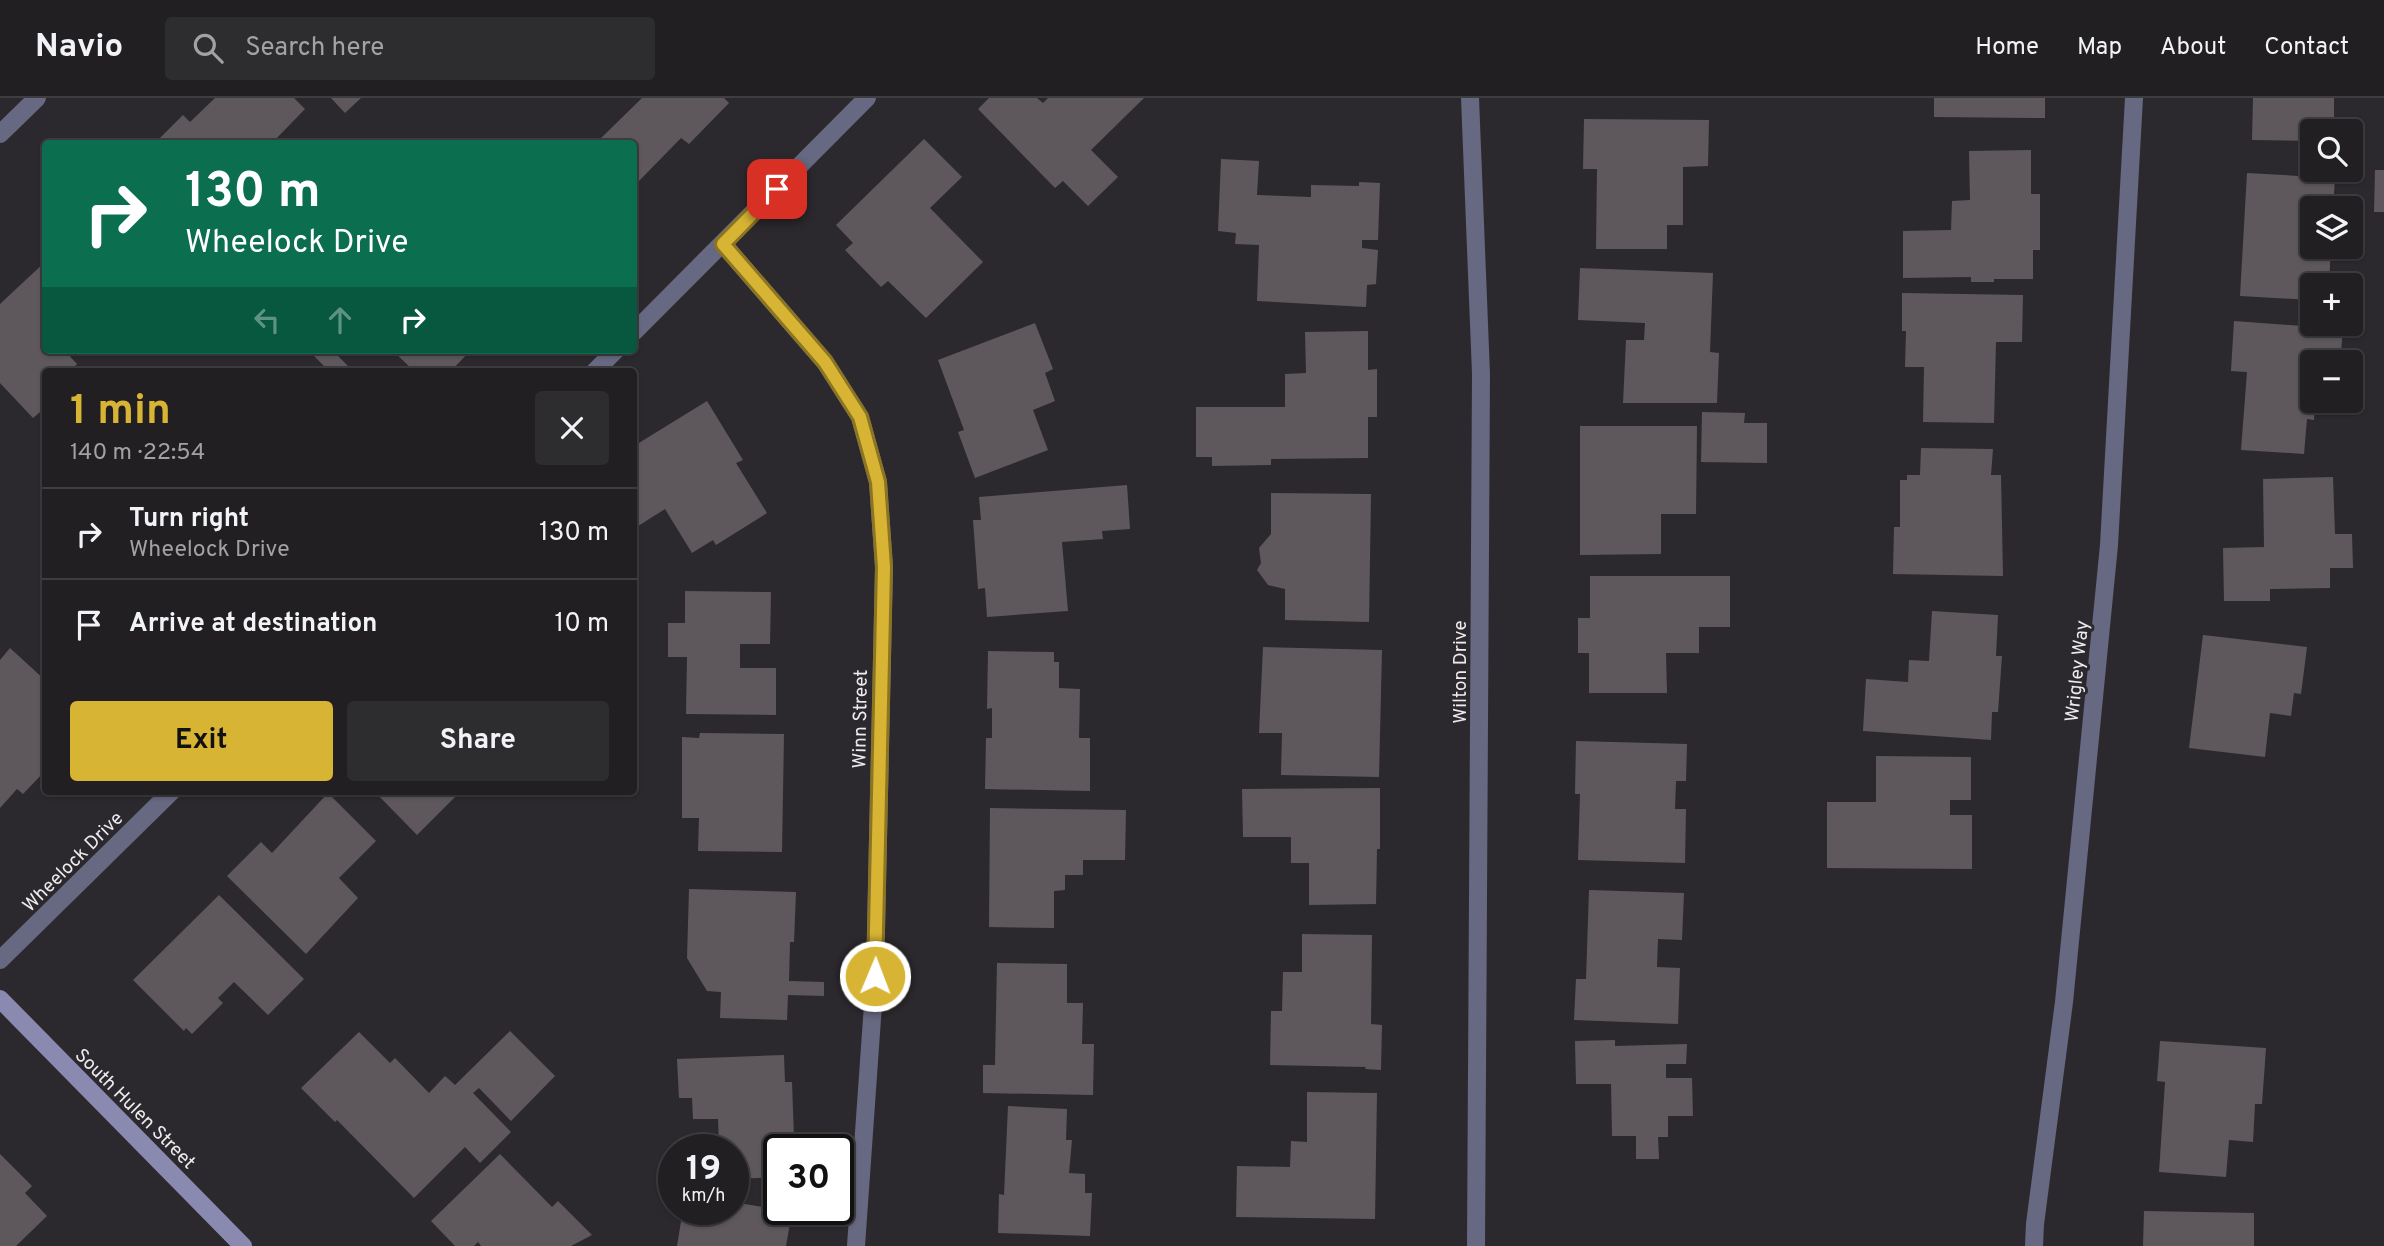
<!DOCTYPE html>
<meta charset="utf-8">
<style>
:root{--surface:#211f22;--page:#2d2c2f;--text:#f1f3f6;--muted:#a2a2a5;--line:#3e3d40;--accent:#d8b434}
body{margin:0;font-family:Overpass,sans-serif;background:var(--page);color:var(--text);height:100vh;display:flex;flex-direction:column;font-size:26px;white-space:nowrap}
*{box-sizing:border-box;margin:0}
p{font-size:23px;color:var(--muted)}
.icon{flex:none;width:38px;height:38px;fill:none;stroke:currentColor;stroke-width:2;stroke-linecap:round;stroke-linejoin:round}
.map{position:relative;flex:1;overflow:hidden}
.panel{position:absolute;left:42px;top:270px;width:595px;height:427px;display:flex;flex-direction:column;background:var(--surface);border-radius:7px;box-shadow:0 2px 5px #0004,0 0 0 2px var(--line)}
.panel>*{flex:none}
.guide{position:absolute;left:42px;top:42px;width:595px;height:214px;border-radius:7px;box-shadow:0 2px 5px #0004,0 0 0 2px var(--line);background:#0b6e4f;color:#fff;overflow:hidden}
.fabs{position:absolute;left:2300px;top:21px;display:grid;gap:14px}
.fabs a{display:grid;place-items:center;width:63px;height:63px;border-radius:7px;background:var(--surface);box-shadow:0 2px 5px #0004,0 0 0 2px var(--line);font-size:35px}
.speed{position:absolute;left:658px;top:1036px;display:flex;gap:14px;font-size:35px;font-weight:700;text-align:center}
.speed>*{display:grid;place-content:center;width:91px;height:91px;border-radius:50%;background:var(--surface);box-shadow:0 2px 5px #0004,0 0 0 2px var(--line);line-height:1}
.speed small{font-size:18px;font-weight:400}
.speed .limit{border:4px solid #111;border-radius:10px;background:#fff;color:#111}
.pin{position:absolute;display:grid;place-items:center;width:60px;height:60px;color:#fff;margin:-30px;border-radius:14px;box-shadow:0 4px 10px #0006}
.me{position:absolute;width:77px;margin:-38px;rotate:1deg;stroke-linejoin:round;filter:drop-shadow(0 0 5px #0008)}
.turn{display:flex;align-items:center;gap:24px;height:147px;padding:0 28px;font-size:32px}
.turn .icon{width:91px;height:91px;stroke-width:2.5}
.turn b{display:block;font-size:49px;line-height:60px}
.lanes{display:flex;align-items:center;height:66px;padding:0 28px;background:#0003;justify-content:center;gap:35px;direction:ltr}
.lanes .off{opacity:.35}
.round{display:grid;place-items:center;flex:none;width:74px;height:74px;border-radius:7px;background:var(--page)}
.headline{display:flex;align-items:center;justify-content:space-between;height:119px;padding:0 28px}
h1{font-size:42px;font-weight:700;line-height:52px;color:var(--accent)}
.button{display:flex;gap:14px;margin-top:auto;padding:14px 28px}
.button a{flex:1;height:80px;border-radius:7px;background:var(--accent);color:#111;font-size:28px;font-weight:700;line-height:80px;text-align:center}
.button a+a{background:var(--page);color:var(--text)}
ul{padding:0;list-style:none}
li{display:flex;align-items:center;gap:21px;height:91px;padding:0 28px;border-top:2px solid var(--line)}
li div{flex:1}
li b{display:block;font-size:26px}
li em{font-style:normal}
header{display:flex;align-items:center;gap:42px;box-sizing:border-box;height:98px;padding:0 35px;background:var(--surface);border-bottom:2px solid var(--line)}
header strong{font-size:33px}
nav{display:flex;gap:38px;margin-inline-start:auto;font-size:24px}
.search{width:490px;height:63px;background:var(--page);display:flex;align-items:center;gap:18px;box-sizing:border-box;padding:0 24px;border-radius:7px;color:var(--muted);font-size:26px}
.map>svg:first-child{display:block}
.building{fill:#5e585c}
.lines{fill:none;stroke-linecap:round;stroke-linejoin:round}
.street{stroke:#676881;stroke-width:18}
.secondary{stroke:#8a8ab1;stroke-width:18}
.route-casing{stroke:#8c7522;stroke-width:18}
.route{stroke:#d8b434;stroke-width:12}
.labels{text-anchor:middle;stroke-width:6;stroke-linejoin:round;paint-order:stroke}
.street-label{font-size:19px;fill:#edebee;stroke:#2c292e}
</style>
<header>
<strong>Navio</strong>
<div class="search"><svg class="icon" aria-label="search" viewBox="0 0 24 24"><circle cx="10" cy="10" r="6"/><path d="M15 15l6 6"/></svg>Search here</div>
<nav><a>Home</a><a>Map</a><a>About</a><a>Contact</a></nav>
</header>
<div class="map">
<svg width="2384" height="1148" viewBox="0 0 2384 1148">
<rect width="100%" height="100%" fill="#2c292e"/>
<path class="building" d="M 215,0 L 294,0 L 305,11 L 271,46 L 163,46 L 159,41 L 183,17 L 190,24 Z
M 331,0 L 361,0 L 345,15 Z
M 642,0 L 724,0 L 729,5 L 689,46 L 681,40 L 639,83 L 634,78 L 634,46 L 601,46 L 598,43 Z
M 989,0 L 1037,0 L 1043,5 L 1048,0 L 1144,0 L 1091,52 L 1118,79 L 1088,108 L 1063,83 L 1055,90 L 978,11 Z
M 1934,0 L 2045,0 L 2045,20 L 1934,19 Z
M 2253,0 L 2334,0 L 2334,33 L 2312,33 L 2312,43 L 2252,42 Z
M 1584,21 L 1709,22 L 1708,68 L 1683,69 L 1683,127 L 1667,127 L 1667,151 L 1596,151 L 1597,71 L 1583,71 Z
M 924,41 L 962,79 L 930,110 L 983,164 L 926,220 L 888,183 L 881,189 L 845,152 L 853,145 L 836,127 Z
M 2031,52 L 2031,96 L 2040,96 L 2040,152 L 2033,152 L 2033,181 L 1994,181 L 1994,184 L 1971,184 L 1971,179 L 1903,180 L 1903,133 L 1951,132 L 1952,103 L 1970,102 L 1969,53 Z
M 1221,61 L 1259,63 L 1257,97 L 1311,99 L 1311,87 L 1359,88 L 1359,84 L 1380,85 L 1378,142 L 1362,142 L 1362,150 L 1378,152 L 1376,186 L 1367,187 L 1366,209 L 1257,203 L 1259,147 L 1235,146 L 1236,135 L 1218,133 Z
M 2375,72 L 2384,72 L 2384,114 L 2374,114 Z
M 2247,75 L 2335,80 L 2333,110 L 2312,110 L 2312,149 L 2331,149 L 2329,187 L 2312,187 L 2312,202 L 2240,198 Z
M 46,163 L 46,252 L 64,252 L 77,266 L 70,273 L 46,273 L 46,309 L 33,320 L 0,285 L 0,206 Z
M 1580,170 L 1713,175 L 1710,254 L 1719,255 L 1717,305 L 1623,305 L 1626,242 L 1644,242 L 1645,225 L 1578,222 Z
M 1902,195 L 2023,197 L 2022,244 L 1996,244 L 1994,325 L 1923,324 L 1924,269 L 1905,269 L 1906,233 L 1902,233 Z
M 2234,223 L 2343,231 L 2340,264 L 2312,264 L 2312,303 L 2315,303 L 2314,322 L 2307,321 L 2304,356 L 2241,352 L 2247,274 L 2231,273 Z
M 1035,225 L 1053,271 L 1045,275 L 1055,303 L 1033,312 L 1048,352 L 975,380 L 958,334 L 964,332 L 938,262 Z
M 1368,233 L 1368,272 L 1377,271 L 1377,319 L 1368,319 L 1368,360 L 1271,361 L 1271,367 L 1212,368 L 1212,359 L 1196,359 L 1196,309 L 1285,309 L 1285,276 L 1306,275 L 1305,234 Z
M 312,252 L 332,252 L 353,273 L 329,273 L 310,254 Z
M 392,252 L 471,252 L 451,273 L 414,273 Z
M 707,303 L 743,362 L 736,365 L 767,415 L 716,447 L 713,442 L 692,455 L 665,411 L 635,430 L 634,428 L 634,348 Z
M 1702,314 L 1745,315 L 1744,325 L 1767,325 L 1767,365 L 1701,364 Z
M 1580,328 L 1697,328 L 1696,416 L 1661,416 L 1661,456 L 1580,457 Z
M 1921,350 L 1993,351 L 1991,377 L 2001,377 L 2003,478 L 1893,476 L 1894,429 L 1900,429 L 1900,382 L 1907,382 L 1907,377 L 1920,377 Z
M 2333,379 L 2335,436 L 2352,436 L 2353,470 L 2330,470 L 2330,490 L 2270,491 L 2270,503 L 2224,503 L 2223,450 L 2264,449 L 2263,381 Z
M 1127,387 L 1130,431 L 1102,433 L 1103,441 L 1062,444 L 1068,513 L 987,519 L 985,490 L 978,491 L 973,422 L 981,422 L 979,399 Z
M 1271,395 L 1371,396 L 1369,524 L 1285,522 L 1285,491 L 1268,487 L 1257,472 L 1261,465 L 1259,450 L 1271,436 Z
M 1590,478 L 1730,478 L 1730,529 L 1699,529 L 1699,555 L 1666,555 L 1667,595 L 1589,595 L 1589,555 L 1578,555 L 1578,520 L 1590,520 Z
M 685,493 L 771,494 L 770,546 L 740,546 L 740,570 L 776,570 L 776,617 L 686,616 L 687,559 L 668,559 L 668,525 L 685,525 Z
M 1932,513 L 1998,517 L 1996,558 L 2002,558 L 1998,614 L 1992,614 L 1991,642 L 1863,633 L 1866,581 L 1908,584 L 1909,562 L 1929,563 Z
M 2203,537 L 2307,549 L 2301,596 L 2294,595 L 2291,618 L 2270,615 L 2265,659 L 2189,650 Z
M 1263,549 L 1382,552 L 1379,679 L 1281,677 L 1282,635 L 1259,635 Z
M 10,550 L 46,583 L 46,672 L 23,696 L 17,691 L 0,710 L 0,562 Z
M 988,553 L 1054,554 L 1054,564 L 1059,564 L 1059,590 L 1080,591 L 1079,640 L 1090,640 L 1090,693 L 985,691 L 986,640 L 992,640 L 992,610 L 987,611 Z
M 700,635 L 784,636 L 782,754 L 698,753 L 699,720 L 682,720 L 682,639 L 699,640 Z
M 1576,643 L 1687,646 L 1686,683 L 1676,683 L 1675,711 L 1686,711 L 1685,765 L 1578,762 L 1580,696 L 1575,696 Z
M 1876,658 L 1971,659 L 1971,702 L 1950,702 L 1950,717 L 1972,717 L 1972,771 L 1827,770 L 1827,704 L 1876,704 Z
M 1380,690 L 1380,751 L 1377,751 L 1376,806 L 1309,807 L 1309,765 L 1291,765 L 1291,739 L 1243,739 L 1242,691 Z
M 374,693 L 461,693 L 417,737 Z
M 328,695 L 376,743 L 339,780 L 358,800 L 306,856 L 227,778 L 261,744 L 272,755 Z
M 990,710 L 1126,712 L 1125,762 L 1083,762 L 1083,777 L 1065,777 L 1065,792 L 1054,793 L 1054,830 L 989,829 Z
M 689,791 L 796,794 L 794,844 L 790,844 L 789,883 L 824,884 L 824,898 L 788,897 L 787,922 L 720,920 L 721,894 L 707,893 L 687,860 Z
M 1589,792 L 1684,795 L 1682,842 L 1658,841 L 1657,869 L 1680,870 L 1678,926 L 1574,922 L 1576,881 L 1586,881 Z
M 219,797 L 304,881 L 268,917 L 234,884 L 218,900 L 223,905 L 192,936 L 186,930 L 184,933 L 133,882 Z
M 1302,836 L 1372,837 L 1371,926 L 1382,927 L 1381,972 L 1365,971 L 1366,969 L 1270,967 L 1271,913 L 1282,913 L 1283,874 L 1302,874 Z
M 997,865 L 1067,866 L 1067,905 L 1083,905 L 1082,946 L 1094,946 L 1093,997 L 983,995 L 983,967 L 995,967 Z
M 510,933 L 555,978 L 511,1023 L 479,990 L 473,995 L 511,1034 L 480,1065 L 465,1049 L 414,1100 L 337,1022 L 335,1024 L 301,990 L 359,934 L 390,965 L 395,960 L 429,995 L 445,978 L 455,987 Z
M 1615,942 L 1615,948 L 1687,946 L 1686,966 L 1666,966 L 1666,980 L 1692,980 L 1693,1018 L 1668,1018 L 1668,1039 L 1658,1039 L 1659,1061 L 1636,1061 L 1636,1038 L 1612,1038 L 1611,986 L 1576,986 L 1575,943 Z
M 2160,943 L 2266,950 L 2262,1006 L 2255,1006 L 2253,1044 L 2229,1042 L 2226,1079 L 2159,1074 L 2165,984 L 2157,983 Z
M 784,957 L 785,984 L 792,984 L 794,1040 L 790,1040 L 791,1052 L 779,1052 L 779,1079 L 733,1081 L 733,1052 L 715,1052 L 715,1047 L 719,1047 L 718,1021 L 693,1021 L 692,1000 L 679,1000 L 677,961 Z
M 1307,994 L 1377,995 L 1375,1121 L 1236,1119 L 1237,1068 L 1290,1069 L 1291,1043 L 1307,1044 Z
M 1008,1008 L 1067,1011 L 1066,1042 L 1072,1042 L 1069,1075 L 1085,1076 L 1085,1095 L 1092,1095 L 1090,1138 L 998,1135 L 999,1096 L 1004,1097 Z
M 0,1056 L 32,1088 L 25,1095 L 47,1118 L 16,1148 L 0,1148 Z
M 500,1056 L 552,1109 L 558,1103 L 592,1137 L 571,1148 L 481,1148 L 478,1144 L 474,1148 L 455,1148 L 431,1123 Z
M 733,1104 L 792,1114 L 786,1148 L 677,1148 L 683,1111 L 733,1111 Z
M 2144,1113 L 2254,1115 L 2254,1148 L 2143,1148 Z"/>
<g class="lines">
<path class="street" d="M 1470,0 L 1481,276 L 1476,1148
M 0,36 L 37,0
M 723,146 L 825,264 L 860,319 L 878,384 L 884,469 L 875,878 L 856,1148
M 634,234 L 867,0
M 595,273 L 616,252
M 0,862 L 172,693
M 2034,1148 L 2035,1126 L 2064,904 L 2109,447 L 2134,0"/>
<path class="secondary" d="M 0,901 L 243,1148"/>
</g>
<g class="lines">
<g class="route-casing">
<path id="route" d="M 777,91 L 723,146 L 825,264 L 860,319 L 878,384 L 884,469 L 875,878"/>
</g>
<use href="#route" class="route"/>
</g>
<g class="labels">
<g class="street-label">
<text transform="translate(2076 573) rotate(-84)" y="7">Wrigley Way</text>
<text transform="translate(1459 574) rotate(-90)" y="7">Wilton Drive</text>
<text transform="translate(859 621) rotate(-89)" y="7">Winn Street</text>
<text transform="translate(72 763) rotate(-45)" y="7">Wheelock Drive</text>
<text transform="translate(136 1010) rotate(45)" y="7">South Hulen Street</text>
</g>
</g>
</svg>
<div class="fabs">
<a><svg class="icon" aria-label="search" viewBox="0 0 24 24"><circle cx="10" cy="10" r="6"/><path d="M15 15l6 6"/></svg></a>
<a><svg class="icon" aria-label="layers" viewBox="0 0 24 24"><path d="M12 4l9 5-9 5-9-5zM3 14l9 5 9-5"/></svg></a>
<a>+</a>
<a>−</a>
</div>
<div class="speed"><div>19<small>km/h</small></div><div class="limit">30</div></div>
<div class="pin" style="left:777px;top:91px;background:#d93025"><svg class="icon" aria-label="arrive" viewBox="0 0 24 24"><path d="M6 21V4h12l-3 4 3 4H6"/></svg></div>
<svg class="me" style="left:875px;top:878px" viewBox="-20 -20 40 40"><circle r="17" fill="#d8b434" stroke="#fff" stroke-width="3"/><path d="M0-11L8 9 0 5-8 9z" fill="#fff"/></svg>
<div class="guide">
<div class="turn"><svg class="icon" aria-label="right" viewBox="0 0 24 24"><path d="M7 20v-9h11M14 6l5 5-5 5"/></svg><div><b>130 m</b>Wheelock Drive</div></div>
<div class="lanes"><svg class="icon off" aria-label="left" viewBox="0 0 24 24"><path d="M17 20v-9H6M10 6l-5 5 5 5"/></svg><svg class="icon off" aria-label="ahead" viewBox="0 0 24 24"><path d="M12 20V5M6 11l6-6 6 6"/></svg><svg class="icon" aria-label="right" viewBox="0 0 24 24"><path d="M7 20v-9h11M14 6l5 5-5 5"/></svg></div>
</div>
<section class="panel">
<div class="headline"><div><h1>1 min</h1><p>140 m · 22:54</p></div><a class="round"><svg class="icon" aria-label="close" viewBox="0 0 24 24"><path d="M6 6l12 12M18 6L6 18"/></svg></a></div>
<ul>
<li><svg class="icon" aria-label="right" viewBox="0 0 24 24"><path d="M7 20v-9h11M14 6l5 5-5 5"/></svg><div><b>Turn right</b><p>Wheelock Drive</p></div><em>130 m</em></li>
<li><svg class="icon" aria-label="arrive" viewBox="0 0 24 24"><path d="M6 21V4h12l-3 4 3 4H6"/></svg><div><b>Arrive at destination</b></div><em>10 m</em></li>
</ul>
<div class="button"><a>Exit</a><a>Share</a></div>
</section>
</div>
